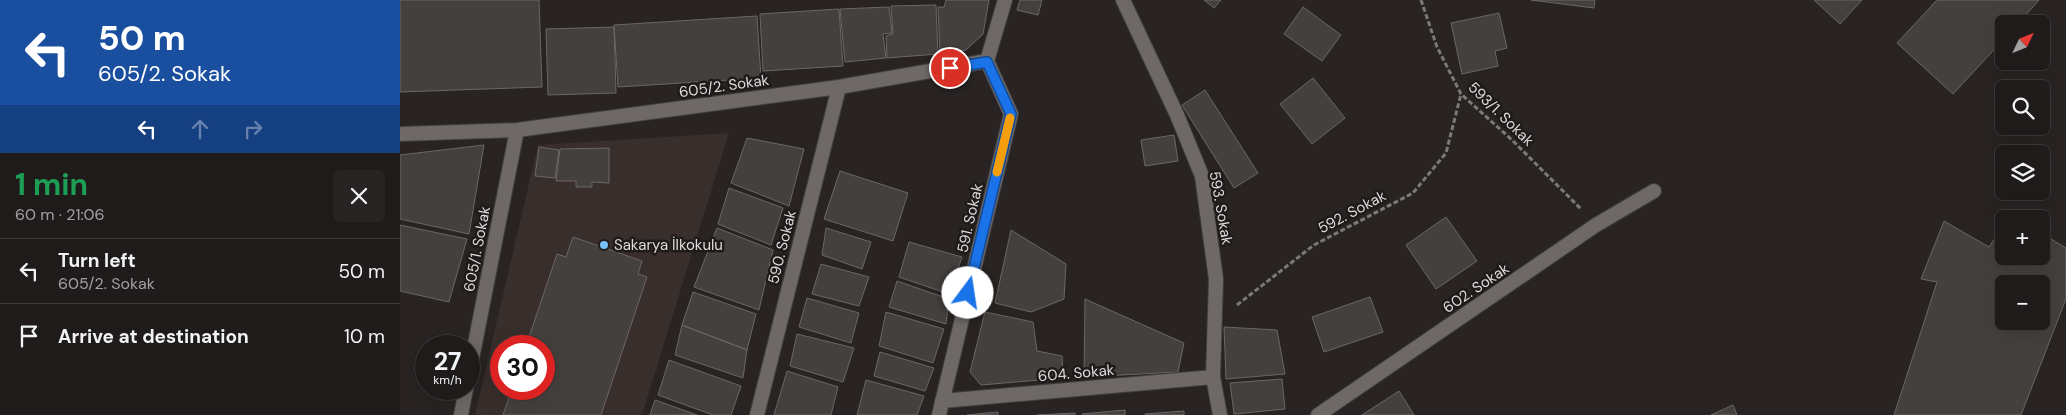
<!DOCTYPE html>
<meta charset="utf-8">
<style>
:root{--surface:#1f1b1a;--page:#272423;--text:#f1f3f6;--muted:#a1a1a2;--line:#3c3939}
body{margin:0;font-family:"DM Sans",sans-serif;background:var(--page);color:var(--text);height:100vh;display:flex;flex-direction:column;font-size:19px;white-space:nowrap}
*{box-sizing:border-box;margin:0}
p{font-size:16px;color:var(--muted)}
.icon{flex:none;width:28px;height:28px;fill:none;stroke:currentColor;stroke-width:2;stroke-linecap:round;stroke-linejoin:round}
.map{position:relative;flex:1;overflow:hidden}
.sheet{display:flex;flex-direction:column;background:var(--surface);width:400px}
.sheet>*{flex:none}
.top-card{background:#1a4fa0;color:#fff;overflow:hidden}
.needle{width:32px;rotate:47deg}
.controls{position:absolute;left:1595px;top:15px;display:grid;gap:10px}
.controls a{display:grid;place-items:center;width:55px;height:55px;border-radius:8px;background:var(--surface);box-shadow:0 5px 20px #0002,0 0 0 1px var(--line);font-size:25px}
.speed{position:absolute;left:15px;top:335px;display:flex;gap:10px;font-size:25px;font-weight:700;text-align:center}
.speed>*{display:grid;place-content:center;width:65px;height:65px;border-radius:50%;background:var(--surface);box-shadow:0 5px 20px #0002,0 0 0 1px var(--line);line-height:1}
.speed small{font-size:12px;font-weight:400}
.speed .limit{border:8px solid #d22;background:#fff;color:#111}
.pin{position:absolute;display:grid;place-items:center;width:42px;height:42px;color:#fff;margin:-21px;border:2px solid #fff;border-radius:50%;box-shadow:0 1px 5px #0007}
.me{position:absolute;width:55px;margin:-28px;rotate:14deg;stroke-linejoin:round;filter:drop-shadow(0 0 4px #0008)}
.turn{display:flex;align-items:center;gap:18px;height:105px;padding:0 15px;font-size:22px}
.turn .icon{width:65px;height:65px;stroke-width:2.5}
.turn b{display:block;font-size:35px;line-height:42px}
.lanes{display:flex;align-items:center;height:48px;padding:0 15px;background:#0003;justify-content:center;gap:25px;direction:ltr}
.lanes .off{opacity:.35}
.round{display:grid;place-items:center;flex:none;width:52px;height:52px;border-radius:8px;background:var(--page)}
.head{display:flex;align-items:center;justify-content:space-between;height:85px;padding:0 15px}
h1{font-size:30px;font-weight:700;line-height:38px;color:#1e9e55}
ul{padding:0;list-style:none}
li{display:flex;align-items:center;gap:15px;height:65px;padding:0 15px;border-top:1px solid var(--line)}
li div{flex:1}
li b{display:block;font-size:19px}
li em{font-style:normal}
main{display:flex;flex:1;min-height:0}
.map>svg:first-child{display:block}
.built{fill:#382e2c;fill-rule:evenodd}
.building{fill:#44403e;stroke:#6c6766;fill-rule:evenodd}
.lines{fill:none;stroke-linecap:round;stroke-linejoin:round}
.minor-casing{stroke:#433f3f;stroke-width:16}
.path{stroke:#7d7979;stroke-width:3;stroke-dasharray:5 2.5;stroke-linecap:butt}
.minor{stroke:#6e6867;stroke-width:14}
.route-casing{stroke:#114b97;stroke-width:12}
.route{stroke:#1a73e8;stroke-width:9}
.slow{stroke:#f59e0b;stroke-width:9}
.poi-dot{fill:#77c0f7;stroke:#1f1b1a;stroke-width:2}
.labels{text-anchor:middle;stroke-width:5;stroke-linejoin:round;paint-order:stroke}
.street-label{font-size:15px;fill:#dfdcdc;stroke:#1f1b1a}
.poi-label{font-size:15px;fill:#dfdcdc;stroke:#1f1b1a;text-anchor:start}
</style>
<main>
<section class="sheet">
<div class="top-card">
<div class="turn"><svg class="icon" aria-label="left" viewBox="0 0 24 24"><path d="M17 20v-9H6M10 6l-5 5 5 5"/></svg><div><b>50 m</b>605/2. Sokak</div></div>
<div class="lanes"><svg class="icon" aria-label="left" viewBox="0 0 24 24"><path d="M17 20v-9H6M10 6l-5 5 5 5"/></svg><svg class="icon off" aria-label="ahead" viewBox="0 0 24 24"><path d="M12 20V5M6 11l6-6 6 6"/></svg><svg class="icon off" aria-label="right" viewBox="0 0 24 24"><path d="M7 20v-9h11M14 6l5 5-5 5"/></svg></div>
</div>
<div class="head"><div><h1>1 min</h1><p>60 m · 21:06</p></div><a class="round"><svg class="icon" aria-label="close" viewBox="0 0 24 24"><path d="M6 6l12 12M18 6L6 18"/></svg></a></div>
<ul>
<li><svg class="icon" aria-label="left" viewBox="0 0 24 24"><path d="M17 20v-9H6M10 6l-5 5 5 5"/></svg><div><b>Turn left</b><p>605/2. Sokak</p></div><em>50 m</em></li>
<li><svg class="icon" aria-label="arrive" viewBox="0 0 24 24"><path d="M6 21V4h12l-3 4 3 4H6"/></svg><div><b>Arrive at destination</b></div><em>10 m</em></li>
</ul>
</section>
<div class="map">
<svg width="1666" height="415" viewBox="0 0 1666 415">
<rect width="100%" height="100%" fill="#292423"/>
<path class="built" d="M 329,133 L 242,415 L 75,415 L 138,145 ZM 101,346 L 144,346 L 144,389 L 101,389 Z"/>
<path class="building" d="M 0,0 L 139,0 L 142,87 L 0,92 Z
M 546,0 L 589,0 L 583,34 L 566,50 L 540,53 L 538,7 L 544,7 Z
M 620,0 L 642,0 L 638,15 L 617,10 Z
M 804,0 L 821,0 L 814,8 Z
M 1131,0 L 1195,0 L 1194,8 Z
M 1414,0 L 1462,0 L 1440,24 Z
M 1537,0 L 1639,0 L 1618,24 L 1604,24 L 1604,39 L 1553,94 L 1497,43 Z
M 536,5 L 538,54 L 487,58 L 486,36 L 493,34 L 491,6 Z
M 489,7 L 492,33 L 483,34 L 486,58 L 445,62 L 440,9 Z
M 903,7 L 941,35 L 922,61 L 884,34 Z
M 439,9 L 443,66 L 363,71 L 360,14 Z
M 1099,13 L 1107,48 L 1095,51 L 1098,66 L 1062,74 L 1051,23 Z
M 357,16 L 361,78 L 218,87 L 214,25 Z
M 214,27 L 216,93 L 148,95 L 146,29 Z
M 913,78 L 945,118 L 912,144 L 880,104 Z
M 805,90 L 858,173 L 834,188 L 782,105 Z
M 774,135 L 778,161 L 745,166 L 741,140 Z
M 347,138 L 404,149 L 389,206 L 331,183 Z
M 84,145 L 69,234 L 0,219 L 0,155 Z
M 139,147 L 159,150 L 155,178 L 135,176 Z
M 209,148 L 209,183 L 192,182 L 192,187 L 176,187 L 176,181 L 156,181 L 160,149 Z
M 440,171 L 508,193 L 493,241 L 424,219 Z
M 329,188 L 383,208 L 371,245 L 318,224 Z
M 1046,217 L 1077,261 L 1036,289 L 1006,245 Z
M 1544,221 L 1589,247 L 1604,225 L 1604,256 L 1641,256 L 1641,233 L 1666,248 L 1666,299 L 1621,415 L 1494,415 L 1537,282 L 1521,279 ZM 1604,284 L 1641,284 L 1641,321 L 1604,321 Z
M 0,225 L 67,239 L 49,302 L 0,291 Z
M 317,228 L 373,250 L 359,310 L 294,287 Z
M 426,228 L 471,242 L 462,269 L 422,255 Z
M 611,230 L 666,264 L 664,299 L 631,312 L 595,303 Z
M 173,237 L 242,261 L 238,274 L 247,277 L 201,415 L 103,415 L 112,389 L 144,389 L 144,346 L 126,346 L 157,254 L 166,257 Z
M 509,242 L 562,257 L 549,294 L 499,277 Z
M 421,264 L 469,277 L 459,306 L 412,294 Z
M 497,281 L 549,299 L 546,324 L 489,307 Z
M 293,292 L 356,314 L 347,350 L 282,325 Z
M 970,297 L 983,332 L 924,352 L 912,317 Z
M 407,298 L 459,313 L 451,343 L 399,327 Z
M 685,299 L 784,343 L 778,372 L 684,377 Z
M 486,312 L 544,329 L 533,363 L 479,346 Z
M 585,312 L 633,322 L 637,351 L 662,356 L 663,378 L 581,385 L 570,372 Z
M 282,325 L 347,350 L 343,378 L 275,355 Z
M 824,327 L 877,330 L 885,374 L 826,379 Z
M 397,334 L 454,348 L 443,382 L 390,366 Z
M 480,352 L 534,368 L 525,391 L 474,376 Z
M 269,360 L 341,386 L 331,415 L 313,415 L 258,395 Z
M 387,371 L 438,387 L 431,415 L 374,415 Z
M 882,379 L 885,409 L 834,414 L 830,383 Z
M 466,380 L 524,396 L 517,415 L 457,415 Z
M 999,391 L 1014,415 L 962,415 Z
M 255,400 L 297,415 L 250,415 Z
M 1333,405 L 1337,415 L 1311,415 Z
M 725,410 L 725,415 L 682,415 L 682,414 Z
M 784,411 L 784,415 L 745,415 L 745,414 Z
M 598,412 L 598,415 L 567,415 Z
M 675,413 L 675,415 L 637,415 Z"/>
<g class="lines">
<g class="minor-casing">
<path id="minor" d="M 723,0 L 777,115 L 802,176 L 816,279 L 813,377 L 820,415
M 0,134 L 117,130 L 439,87 L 587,61 L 605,0
M 69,374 L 117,130
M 542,401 L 813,377
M 61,415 L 66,389
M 357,415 L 439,87
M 539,415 L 611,114 L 587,61
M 918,415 L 1196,225 L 1254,191"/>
</g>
<path class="path" d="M 1021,0 L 1037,47 L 1061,94 L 1112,140 L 1181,209
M 837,305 L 914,245 L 1013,193 L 1046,153 L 1061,94"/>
<use href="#minor" class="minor"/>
</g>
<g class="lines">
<g class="route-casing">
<path id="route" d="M 550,68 L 587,62 L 611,114 L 568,293"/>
</g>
<use href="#route" class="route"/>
<path class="slow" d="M 597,172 L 610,118"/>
</g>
<circle class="poi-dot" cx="204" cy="245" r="5"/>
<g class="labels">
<g class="street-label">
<text transform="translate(324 86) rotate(-8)" y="5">605/2. Sokak</text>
<text transform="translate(1101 114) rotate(44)" y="5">593/1. Sokak</text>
<text transform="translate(821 208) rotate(80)" y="5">593. Sokak</text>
<text transform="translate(952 212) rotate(-28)" y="5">592. Sokak</text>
<text transform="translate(570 218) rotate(-77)" y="5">591. Sokak</text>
<text transform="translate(382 247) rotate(-76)" y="5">590. Sokak</text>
<text transform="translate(77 249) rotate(-79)" y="5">605/1. Sokak</text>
<text transform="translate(1076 288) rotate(-34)" y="5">602. Sokak</text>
<text transform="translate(676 373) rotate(-5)" y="5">604. Sokak</text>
</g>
<g class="poi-label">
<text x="214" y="250">Sakarya İlkokulu</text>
</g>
</g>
</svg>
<div class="controls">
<a><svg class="needle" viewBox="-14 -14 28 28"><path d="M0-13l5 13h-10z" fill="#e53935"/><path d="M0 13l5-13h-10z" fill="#a1a1a2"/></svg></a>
<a><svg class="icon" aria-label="search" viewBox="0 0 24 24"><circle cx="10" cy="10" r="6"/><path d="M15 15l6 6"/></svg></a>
<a><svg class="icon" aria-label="layers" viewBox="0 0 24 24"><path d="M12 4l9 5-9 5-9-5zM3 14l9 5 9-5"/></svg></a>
<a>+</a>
<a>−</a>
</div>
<div class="speed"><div>27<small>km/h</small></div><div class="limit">30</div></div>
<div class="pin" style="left:550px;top:68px;background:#d93025"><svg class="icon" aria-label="arrive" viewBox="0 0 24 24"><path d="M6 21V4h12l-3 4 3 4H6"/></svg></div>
<svg class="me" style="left:568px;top:293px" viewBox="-20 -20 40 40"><circle r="19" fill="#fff"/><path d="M0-13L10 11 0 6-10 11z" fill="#1a73e8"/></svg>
</div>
</main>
